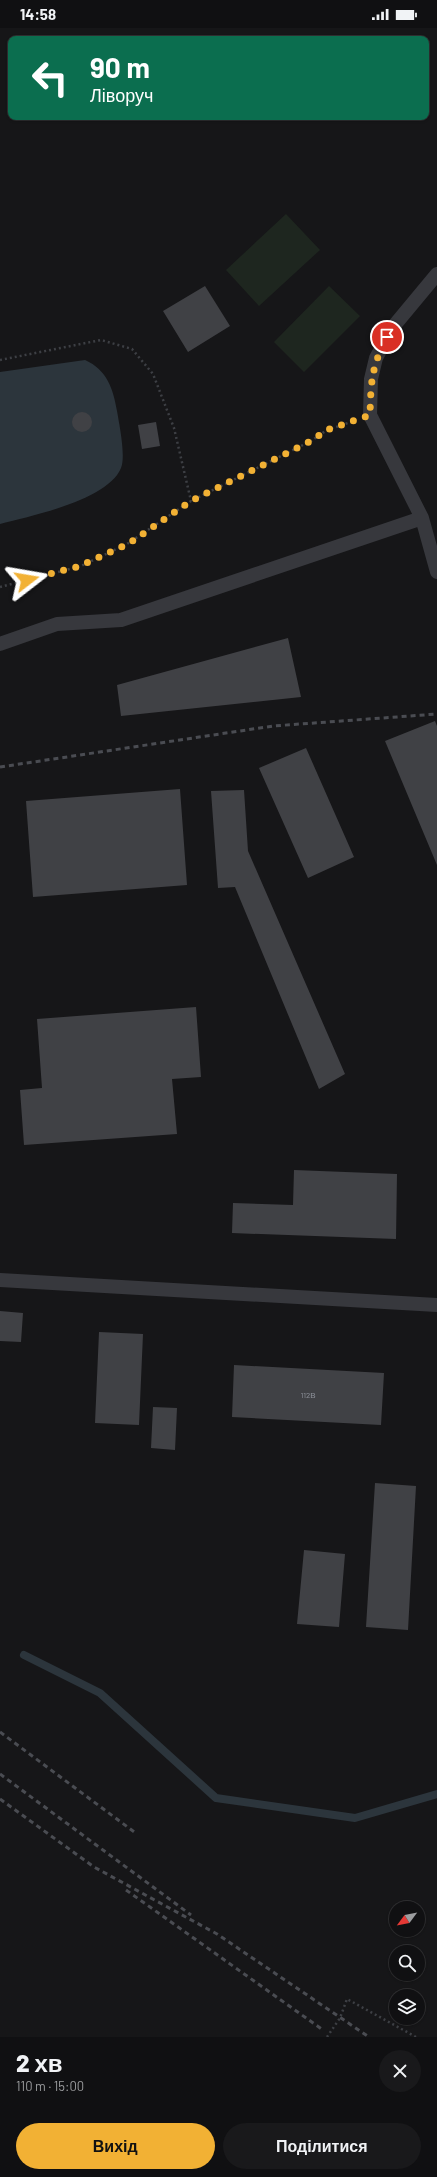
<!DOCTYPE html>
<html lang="uk">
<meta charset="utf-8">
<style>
:root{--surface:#101012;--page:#19191b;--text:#f1f3f6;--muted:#9c9d9f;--line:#303032;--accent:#f2b134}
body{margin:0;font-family:Barlow,sans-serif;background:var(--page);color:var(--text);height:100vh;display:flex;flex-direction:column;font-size:15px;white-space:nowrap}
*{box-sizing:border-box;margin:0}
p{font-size:13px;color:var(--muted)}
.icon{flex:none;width:22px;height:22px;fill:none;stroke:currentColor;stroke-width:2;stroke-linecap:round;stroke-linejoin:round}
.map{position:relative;height:2009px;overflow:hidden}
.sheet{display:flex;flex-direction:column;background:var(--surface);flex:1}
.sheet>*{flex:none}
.top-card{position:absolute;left:8px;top:8px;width:421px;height:84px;border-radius:8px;box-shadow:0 1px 3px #0004,0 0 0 1px var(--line);background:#0b6e4f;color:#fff;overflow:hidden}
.needle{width:26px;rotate:238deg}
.buttons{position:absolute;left:389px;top:1873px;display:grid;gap:8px}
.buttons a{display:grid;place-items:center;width:36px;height:36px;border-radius:50%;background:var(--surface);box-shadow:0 1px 3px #0004,0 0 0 1px var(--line);font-size:20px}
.pin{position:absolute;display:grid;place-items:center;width:34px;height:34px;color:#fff;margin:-17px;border:2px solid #fff;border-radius:50%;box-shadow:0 1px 4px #0007}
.me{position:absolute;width:44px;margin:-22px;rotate:76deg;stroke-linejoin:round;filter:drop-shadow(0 0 3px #0008)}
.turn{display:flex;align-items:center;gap:14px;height:84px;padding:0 16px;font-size:18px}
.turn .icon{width:52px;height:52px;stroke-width:2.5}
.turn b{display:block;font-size:28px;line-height:34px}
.round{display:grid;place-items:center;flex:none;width:42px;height:42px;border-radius:21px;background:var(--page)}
.head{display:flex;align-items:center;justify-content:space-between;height:68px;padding:0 16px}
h1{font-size:24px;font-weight:800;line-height:30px}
.action{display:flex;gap:8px;margin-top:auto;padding:8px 16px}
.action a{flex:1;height:46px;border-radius:24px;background:var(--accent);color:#111;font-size:16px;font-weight:800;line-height:46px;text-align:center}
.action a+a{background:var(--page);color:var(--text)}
.status{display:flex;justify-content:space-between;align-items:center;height:28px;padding:0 20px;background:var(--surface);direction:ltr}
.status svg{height:11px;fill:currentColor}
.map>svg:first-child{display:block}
.green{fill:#1e261f}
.water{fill:#2c353c}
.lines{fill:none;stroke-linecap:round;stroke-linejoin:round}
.stream{stroke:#2c353c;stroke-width:8}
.building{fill:#404145}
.path{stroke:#3d3f44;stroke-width:2.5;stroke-dasharray:2 3;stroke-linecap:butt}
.service{stroke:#37383d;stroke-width:14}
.rail{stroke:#4a4c52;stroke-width:3;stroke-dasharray:5 4;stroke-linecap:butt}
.route{stroke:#f2b134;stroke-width:7;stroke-dasharray:0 12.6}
.labels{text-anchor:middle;stroke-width:4;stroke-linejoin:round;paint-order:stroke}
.number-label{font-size:8px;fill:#8e929b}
</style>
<div class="status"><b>14:58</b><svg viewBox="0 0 49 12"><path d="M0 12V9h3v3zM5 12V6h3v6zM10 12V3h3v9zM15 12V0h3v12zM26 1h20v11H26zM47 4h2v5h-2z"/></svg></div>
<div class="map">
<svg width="437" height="2009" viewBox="0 0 437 2009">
<rect width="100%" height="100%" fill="#161618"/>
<path class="green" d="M 286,186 L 320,222 L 259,278 L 226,242 Z
M 329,258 L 360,288 L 304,344 L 274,314 Z"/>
<path class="water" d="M 85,332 C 107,342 113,360 117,383 C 119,395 126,428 121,440 C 108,472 31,488 0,496 L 0,344 Z"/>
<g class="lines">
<path class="stream" d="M 24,1627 L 100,1665 L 216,1770 L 355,1790 L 437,1766"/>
</g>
<path class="building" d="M 205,258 L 230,298 L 188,324 L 163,283 Z
M72 394a10 10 0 1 1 20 0a10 10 0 1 1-20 0Z
M 156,394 L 160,418 L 142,421 L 138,397 Z
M 288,610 L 301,669 L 121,688 L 117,657 Z
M 435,693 L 437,698 L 437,837 L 385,713 Z
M 306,720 L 354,829 L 308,850 L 259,740 Z
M 180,761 L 187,857 L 33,869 L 26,773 Z
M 244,762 L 248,823 L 345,1046 L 319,1061 L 235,859 L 218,860 L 211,763 Z
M 196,979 L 201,1049 L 172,1051 L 177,1106 L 24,1117 L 20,1062 L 42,1060 L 37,991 Z
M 294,1142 L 397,1146 L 396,1211 L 232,1205 L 233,1175 L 293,1177 Z
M 0,1283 L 23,1285 L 21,1314 L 0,1313 Z
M 99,1304 L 143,1306 L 139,1397 L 95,1395 Z
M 234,1337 L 384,1345 L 381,1397 L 232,1389 Z
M 153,1379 L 177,1380 L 175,1422 L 151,1420 Z
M 375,1455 L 416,1458 L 408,1602 L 366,1599 Z
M 304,1522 L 345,1526 L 339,1599 L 297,1596 Z"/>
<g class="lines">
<path class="path" d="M 0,332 L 101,312 L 132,321 L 153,346 L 174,400 L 191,473
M 0,559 L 81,538 L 127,516 L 191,473 L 311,413 L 327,402 L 351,394
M 327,2009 L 340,1990 L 347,1971 L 416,2009"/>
<path class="service" d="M 437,246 L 393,299 L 376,330 L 371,351 L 370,387 L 422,490 L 437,544
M 0,616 L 57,596 L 121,592 L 422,490
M 0,1252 L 437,1277"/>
<path class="rail" d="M 0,739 L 273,698 L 437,686
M 0,1704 L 137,1806
M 0,1746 L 191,1887
M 0,1771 L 94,1839 L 217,1906 L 369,2009
M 126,1862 L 323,2002"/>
</g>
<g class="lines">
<path class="route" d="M 27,552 L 80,538 L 128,516 L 191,473 L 311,413 L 327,402 L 370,387 C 371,354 371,340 387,309"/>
</g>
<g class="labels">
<g class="number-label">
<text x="308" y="1370">112В</text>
</g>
</g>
</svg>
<div class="buttons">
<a><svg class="needle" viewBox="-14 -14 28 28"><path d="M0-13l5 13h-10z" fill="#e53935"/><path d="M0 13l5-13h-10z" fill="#9c9d9f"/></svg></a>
<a><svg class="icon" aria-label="search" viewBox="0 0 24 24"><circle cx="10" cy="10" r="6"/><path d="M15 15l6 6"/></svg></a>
<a><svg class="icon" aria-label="layers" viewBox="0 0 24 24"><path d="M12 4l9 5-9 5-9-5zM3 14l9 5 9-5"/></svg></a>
</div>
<div class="pin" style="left:387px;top:309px;background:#d93025"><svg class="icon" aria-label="arrive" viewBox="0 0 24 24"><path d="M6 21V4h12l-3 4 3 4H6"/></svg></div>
<svg class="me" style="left:27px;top:552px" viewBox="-20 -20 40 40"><path d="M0-17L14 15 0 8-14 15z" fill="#f2b134" stroke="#fff" stroke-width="4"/></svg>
<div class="top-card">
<div class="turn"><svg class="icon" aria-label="left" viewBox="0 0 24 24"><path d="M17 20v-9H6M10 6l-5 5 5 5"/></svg><div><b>90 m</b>Ліворуч</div></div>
</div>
</div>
<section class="sheet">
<div class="head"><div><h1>2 хв</h1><p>110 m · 15:00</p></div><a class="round"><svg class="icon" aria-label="close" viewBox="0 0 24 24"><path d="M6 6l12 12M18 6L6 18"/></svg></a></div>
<div class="action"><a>Вихід</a><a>Поділитися</a></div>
</section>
